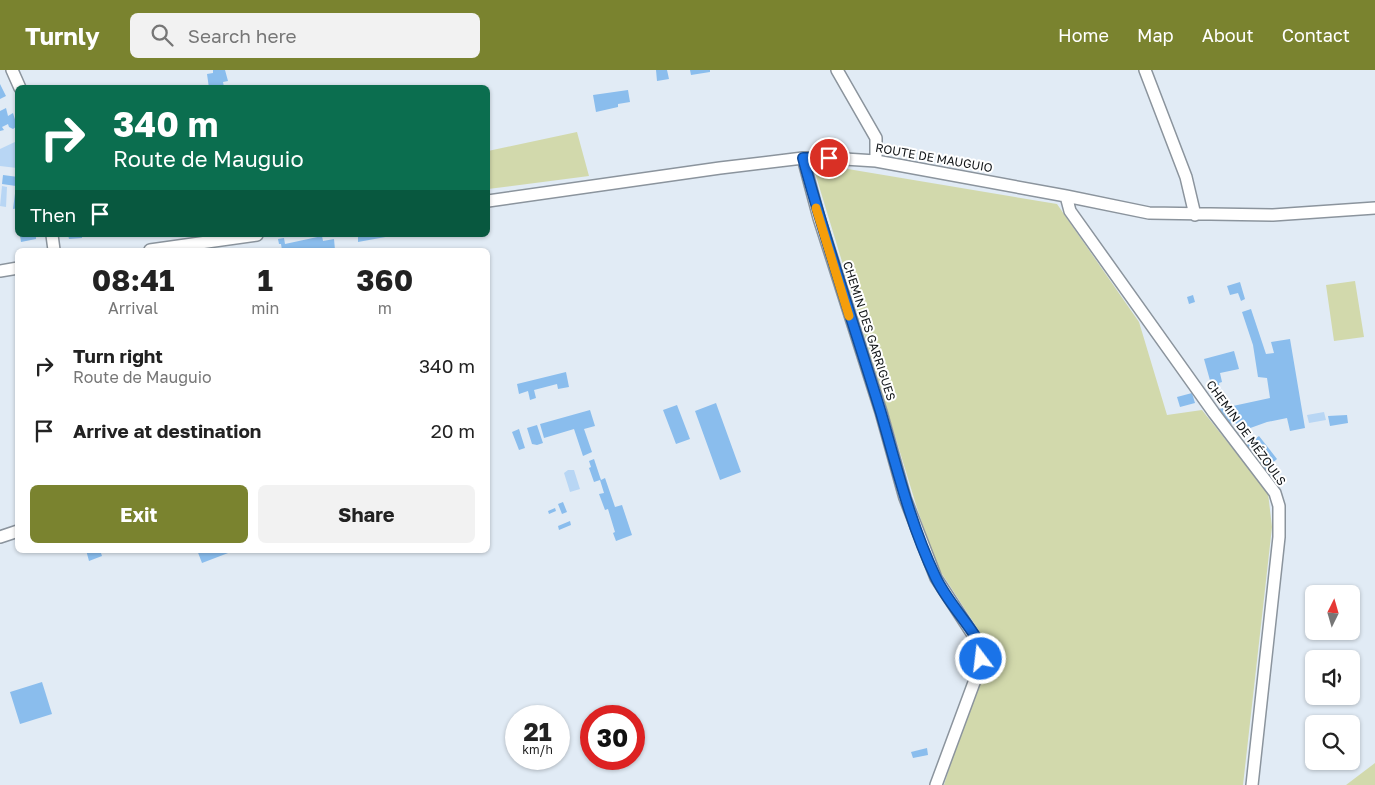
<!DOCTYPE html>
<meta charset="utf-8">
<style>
:root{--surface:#fff;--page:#f2f2f2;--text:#222;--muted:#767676;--accent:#7a832f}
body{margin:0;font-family:"Golos Text",sans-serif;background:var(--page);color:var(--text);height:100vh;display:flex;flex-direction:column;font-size:19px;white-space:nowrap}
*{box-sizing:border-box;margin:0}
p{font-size:16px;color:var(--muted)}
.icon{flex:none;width:28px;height:28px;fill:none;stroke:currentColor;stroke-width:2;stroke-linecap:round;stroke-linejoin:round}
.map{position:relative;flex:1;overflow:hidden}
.panel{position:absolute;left:15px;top:178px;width:475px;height:305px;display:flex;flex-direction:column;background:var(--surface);border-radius:8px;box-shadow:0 1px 4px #0004}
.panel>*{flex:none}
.hud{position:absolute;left:15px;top:15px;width:475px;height:152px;border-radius:8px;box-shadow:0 1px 4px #0004;background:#0b6e4f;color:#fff;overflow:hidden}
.needle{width:32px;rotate:5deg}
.fabs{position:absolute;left:1305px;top:515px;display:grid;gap:10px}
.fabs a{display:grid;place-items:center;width:55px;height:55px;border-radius:8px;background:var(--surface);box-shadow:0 1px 4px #0004;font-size:25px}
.speed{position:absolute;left:505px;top:635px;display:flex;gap:10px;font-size:25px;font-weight:700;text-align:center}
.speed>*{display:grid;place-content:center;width:65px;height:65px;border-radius:50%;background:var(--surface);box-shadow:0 1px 4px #0004;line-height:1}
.speed small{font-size:12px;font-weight:400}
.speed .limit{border:8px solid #d22;background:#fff;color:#111}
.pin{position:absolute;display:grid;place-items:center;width:42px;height:42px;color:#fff;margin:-21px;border:2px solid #fff;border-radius:50%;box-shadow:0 1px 5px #0007}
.me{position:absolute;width:55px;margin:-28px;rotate:345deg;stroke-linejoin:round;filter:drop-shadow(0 0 4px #0008)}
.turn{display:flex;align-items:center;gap:18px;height:105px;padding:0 15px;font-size:22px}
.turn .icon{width:65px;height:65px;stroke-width:2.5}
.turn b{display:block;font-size:35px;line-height:42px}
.then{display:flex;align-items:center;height:48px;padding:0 15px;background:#0003;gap:10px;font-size:19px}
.eta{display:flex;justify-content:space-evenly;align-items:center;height:85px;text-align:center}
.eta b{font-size:30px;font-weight:700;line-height:35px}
.cta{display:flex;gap:10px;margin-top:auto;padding:10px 15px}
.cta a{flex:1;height:58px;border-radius:8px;background:var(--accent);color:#fff;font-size:20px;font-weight:700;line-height:58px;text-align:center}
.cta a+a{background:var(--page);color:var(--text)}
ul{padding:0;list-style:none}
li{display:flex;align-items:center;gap:15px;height:65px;padding:0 15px}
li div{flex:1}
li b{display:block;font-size:19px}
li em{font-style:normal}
header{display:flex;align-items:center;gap:30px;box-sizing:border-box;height:70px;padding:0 25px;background:var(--accent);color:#fff}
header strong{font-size:24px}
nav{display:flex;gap:28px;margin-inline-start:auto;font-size:18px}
.search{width:350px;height:45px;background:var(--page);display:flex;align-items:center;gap:12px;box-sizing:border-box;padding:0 18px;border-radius:8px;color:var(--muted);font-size:19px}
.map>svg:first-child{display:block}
.green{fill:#d2d9ac}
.water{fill:#b8d6f4}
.building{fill:#8abded}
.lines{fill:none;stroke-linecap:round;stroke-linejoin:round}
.minor-casing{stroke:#8b949d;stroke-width:14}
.minor{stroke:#fff;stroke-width:11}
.route-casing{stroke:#114b97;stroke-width:12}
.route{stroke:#1a73e8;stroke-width:9}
.slow{stroke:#f59e0b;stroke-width:9}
.labels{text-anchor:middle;stroke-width:4;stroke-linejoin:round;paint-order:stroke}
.street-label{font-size:12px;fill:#111518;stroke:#fff}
</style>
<header>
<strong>Turnly</strong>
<div class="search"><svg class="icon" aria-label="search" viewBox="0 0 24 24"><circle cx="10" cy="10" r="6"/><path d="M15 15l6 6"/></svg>Search here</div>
<nav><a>Home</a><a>Map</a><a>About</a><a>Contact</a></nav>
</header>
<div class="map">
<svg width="1375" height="715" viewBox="0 0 1375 715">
<rect width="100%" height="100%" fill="#e1ebf5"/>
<path class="green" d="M 577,62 L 589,106 L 488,119 L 488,81 Z
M 812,93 L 1057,134 L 1139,252 L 1167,345 L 1202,340 L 1268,423 L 1272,457 L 1243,715 L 944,715 L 987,579 L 983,567 L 937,496 L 917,438 Z
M 1355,211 L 1364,267 L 1334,271 L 1326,215 Z
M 1375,693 L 1375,715 L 1346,715 Z"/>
<path class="water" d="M 17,71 L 17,98 L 0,96 L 0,79 Z
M 2,116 L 7,117 L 6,137 L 0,136 Z
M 1324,342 L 1326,350 L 1309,353 L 1307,345 Z
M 568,400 L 574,400 L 580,419 L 570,422 L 564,403 Z"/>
<path class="building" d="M 213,0 L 225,0 L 228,11 L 223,12 L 224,17 L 209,18 L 207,4 L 213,3 Z
M 656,0 L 667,0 L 669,9 L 657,11 Z
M 690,0 L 710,0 L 710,2 L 691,5 Z
M 0,14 L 6,26 L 0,29 Z
M 628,20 L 630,32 L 618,34 L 618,37 L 596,42 L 593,25 Z
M 6,38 L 8,46 L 13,43 L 17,56 L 13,59 L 9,57 L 8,54 L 2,57 L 4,60 L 0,61 L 0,41 Z
M 3,105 L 18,107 L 18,138 L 13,139 L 16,116 L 2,114 Z
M 20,165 L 36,165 L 36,169 L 21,172 Z
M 68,165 L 82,165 L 82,168 L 69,169 Z
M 358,165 L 391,165 L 391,166 L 358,172 Z
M 322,166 L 323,171 L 334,169 L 335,180 L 282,180 L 281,174 L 279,174 L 278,169 L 284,168 L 285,174 Z
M 1240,212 L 1245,229 L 1241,231 L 1238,223 L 1230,225 L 1227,216 Z
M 1193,225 L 1195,232 L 1189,234 L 1187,227 Z
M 1251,239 L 1266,284 L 1274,283 L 1271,272 L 1290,269 L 1305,358 L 1290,361 L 1287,348 L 1267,352 L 1242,361 L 1234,351 L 1231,354 L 1219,339 L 1270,328 L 1267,308 L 1258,307 L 1253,275 L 1242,242 Z
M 1234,281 L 1239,299 L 1220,303 L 1222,312 L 1219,313 L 1220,320 L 1213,321 L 1204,289 Z
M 566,302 L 569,317 L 558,319 L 557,314 L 534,320 L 536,328 L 530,330 L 528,321 L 519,324 L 517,314 Z
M 1192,323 L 1195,333 L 1180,337 L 1177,327 Z
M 716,333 L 741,402 L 720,410 L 695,341 Z
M 677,335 L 690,369 L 676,374 L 663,340 Z
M 590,340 L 595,356 L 584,359 L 592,382 L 583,386 L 574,359 L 544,368 L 540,354 Z
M 1347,345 L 1348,353 L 1330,356 L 1328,346 Z
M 537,355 L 543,373 L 537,375 L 532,374 L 527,358 Z
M 519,359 L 525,378 L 519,380 L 512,362 Z
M 1259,366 L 1277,389 L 1269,396 L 1278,409 L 1273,412 L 1245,376 Z
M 594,389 L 601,410 L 605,408 L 615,437 L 622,435 L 632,465 L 616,471 L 613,463 L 615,462 L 608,439 L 605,440 L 599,424 L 604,423 L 600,410 L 594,412 L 589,398 L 591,397 L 589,391 Z
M 563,432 L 567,442 L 562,444 L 558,434 Z
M 555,438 L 556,441 L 549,444 L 548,441 Z
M 570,451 L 571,455 L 559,460 L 558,456 Z
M 86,480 L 100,480 L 102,486 L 89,491 Z
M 197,480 L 236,480 L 202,493 Z
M 42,612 L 52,644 L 20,654 L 10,622 Z
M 927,678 L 928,685 L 913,688 L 911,682 Z"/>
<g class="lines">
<g class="minor-casing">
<path id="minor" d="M 12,0 L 20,18
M 837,0 L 876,68 L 876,91
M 1145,0 L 1186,107 L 1195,145
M 803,88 L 819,148 L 881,342 L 905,428 L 936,508 L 979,574 L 981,589 L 979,599 L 936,715
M 1066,126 L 1070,141 L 1214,343 L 1275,423 L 1279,436 L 1279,467 L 1252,715
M 488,131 L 720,98 L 803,88 L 829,88 L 876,91 L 1066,126 L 1149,143 L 1273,145 L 1375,138
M 52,165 L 54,180
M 150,180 L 257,165
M 0,201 L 18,198
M 0,467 L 18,461"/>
</g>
<use href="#minor" class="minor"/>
</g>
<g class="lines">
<g class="route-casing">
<path id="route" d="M 829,88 L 803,88 C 826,174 855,258 881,343 C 897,398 910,453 935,506 C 945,528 964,548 977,569 L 979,574 L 981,589"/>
</g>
<use href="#route" class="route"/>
<path class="slow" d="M 816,138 L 849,246"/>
</g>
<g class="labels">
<g class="street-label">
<text transform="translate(934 88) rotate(10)" y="4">ROUTE DE MAUGUIO</text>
<text transform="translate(869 261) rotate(72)" y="4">CHEMIN DES GARRIGUES</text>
<text transform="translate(1246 363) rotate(54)" y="4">CHEMIN DE MÉZOULS</text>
</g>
</g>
</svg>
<div class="fabs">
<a><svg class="needle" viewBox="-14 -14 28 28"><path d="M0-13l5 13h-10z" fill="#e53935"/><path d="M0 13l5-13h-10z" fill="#767676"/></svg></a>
<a><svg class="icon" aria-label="sound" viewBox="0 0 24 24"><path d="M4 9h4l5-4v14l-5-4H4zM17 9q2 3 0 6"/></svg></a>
<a><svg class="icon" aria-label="search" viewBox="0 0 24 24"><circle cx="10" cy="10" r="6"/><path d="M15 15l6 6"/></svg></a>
</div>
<div class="speed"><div>21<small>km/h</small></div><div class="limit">30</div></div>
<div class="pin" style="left:829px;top:88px;background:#d93025"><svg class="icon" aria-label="arrive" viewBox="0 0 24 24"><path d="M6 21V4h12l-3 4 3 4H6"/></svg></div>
<svg class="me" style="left:981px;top:589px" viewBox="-20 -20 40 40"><circle r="17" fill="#1a73e8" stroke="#fff" stroke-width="3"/><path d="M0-11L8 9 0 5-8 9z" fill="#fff"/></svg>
<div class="hud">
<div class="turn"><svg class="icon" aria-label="right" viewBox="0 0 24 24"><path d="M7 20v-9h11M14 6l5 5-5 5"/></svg><div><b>340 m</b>Route de Mauguio</div></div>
<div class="then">Then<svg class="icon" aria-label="arrive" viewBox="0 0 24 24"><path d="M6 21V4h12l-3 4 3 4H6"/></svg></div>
</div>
<section class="panel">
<div class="eta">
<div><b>08:41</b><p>Arrival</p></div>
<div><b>1</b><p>min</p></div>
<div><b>360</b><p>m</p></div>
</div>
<ul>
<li><svg class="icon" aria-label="right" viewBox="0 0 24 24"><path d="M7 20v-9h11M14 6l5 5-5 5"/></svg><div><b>Turn right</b><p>Route de Mauguio</p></div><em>340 m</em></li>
<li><svg class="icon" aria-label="arrive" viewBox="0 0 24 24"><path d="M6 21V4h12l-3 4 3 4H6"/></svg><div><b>Arrive at destination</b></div><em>20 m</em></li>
</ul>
<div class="cta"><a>Exit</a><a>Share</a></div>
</section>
</div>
